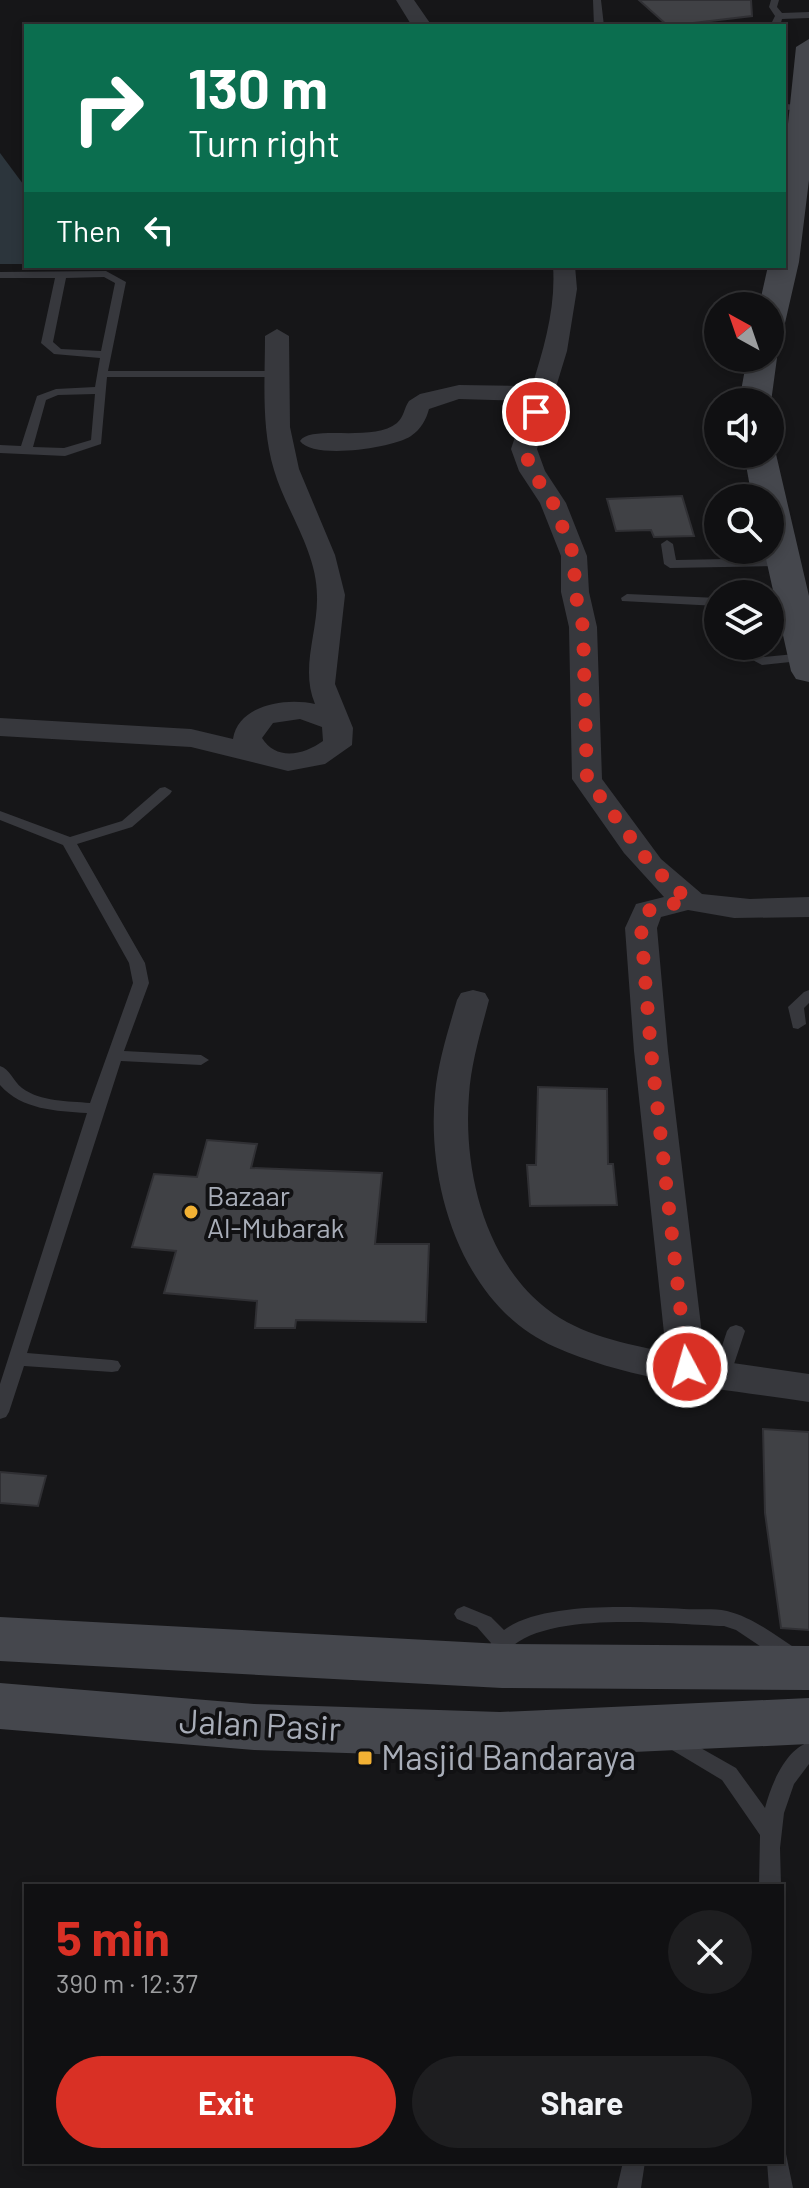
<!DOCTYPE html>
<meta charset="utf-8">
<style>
:root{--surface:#101012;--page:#1e1e20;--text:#f1f3f6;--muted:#9c9d9f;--line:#303032;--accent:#d93025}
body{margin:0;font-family:Barlow,sans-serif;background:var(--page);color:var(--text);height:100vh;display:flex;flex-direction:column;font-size:30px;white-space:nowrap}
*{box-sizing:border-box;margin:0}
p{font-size:26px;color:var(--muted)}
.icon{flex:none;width:44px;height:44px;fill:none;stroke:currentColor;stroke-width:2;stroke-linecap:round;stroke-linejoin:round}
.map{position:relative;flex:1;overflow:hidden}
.details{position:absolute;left:24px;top:1884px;width:760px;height:280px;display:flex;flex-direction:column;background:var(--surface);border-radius:0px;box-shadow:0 4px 12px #0003,0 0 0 2px var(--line)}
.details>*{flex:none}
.hud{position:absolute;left:24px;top:24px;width:762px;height:244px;border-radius:0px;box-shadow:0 4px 12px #0003,0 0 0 2px var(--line);background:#0b6e4f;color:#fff;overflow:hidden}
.needle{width:52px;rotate:320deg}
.tools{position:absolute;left:704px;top:292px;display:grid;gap:16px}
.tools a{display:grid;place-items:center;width:80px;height:80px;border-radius:50%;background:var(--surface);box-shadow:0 4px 12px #0003,0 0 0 2px var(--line);font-size:40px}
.pin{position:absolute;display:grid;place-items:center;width:68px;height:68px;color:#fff;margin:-34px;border:4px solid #fff;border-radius:50%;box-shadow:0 2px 8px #0007}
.me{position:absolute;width:88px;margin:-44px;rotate:354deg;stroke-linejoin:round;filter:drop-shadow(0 0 6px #0008)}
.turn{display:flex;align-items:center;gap:28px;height:168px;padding:0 32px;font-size:36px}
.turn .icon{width:104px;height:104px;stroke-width:2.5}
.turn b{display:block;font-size:56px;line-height:68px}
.then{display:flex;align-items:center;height:76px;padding:0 32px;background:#0003;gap:16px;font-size:30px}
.round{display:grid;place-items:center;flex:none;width:84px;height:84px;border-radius:42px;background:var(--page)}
.summary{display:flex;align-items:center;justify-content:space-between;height:136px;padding:0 32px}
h1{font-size:48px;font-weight:700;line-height:60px;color:var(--accent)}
.action{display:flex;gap:16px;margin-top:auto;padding:16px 32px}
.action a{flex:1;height:92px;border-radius:48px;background:var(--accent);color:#fff;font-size:32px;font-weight:700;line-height:92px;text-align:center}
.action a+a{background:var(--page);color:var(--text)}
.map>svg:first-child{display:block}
.water{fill:#2c353c}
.building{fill:#404145;stroke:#303034;stroke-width:2}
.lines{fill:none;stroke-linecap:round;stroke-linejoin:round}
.lane{fill:#37383d;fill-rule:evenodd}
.street{fill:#37383d;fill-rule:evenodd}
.secondary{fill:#45474d;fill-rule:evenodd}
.route{stroke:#d93025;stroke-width:14;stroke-dasharray:0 25.2}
.poi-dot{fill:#f2b134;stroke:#111113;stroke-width:3}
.labels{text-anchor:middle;stroke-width:8;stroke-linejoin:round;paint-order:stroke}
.poi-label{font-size:28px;fill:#a8adb8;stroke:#111113;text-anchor:start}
.near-street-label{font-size:34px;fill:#a8adb8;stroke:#111113}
.near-poi-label{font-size:34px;fill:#a8adb8;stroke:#111113;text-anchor:start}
</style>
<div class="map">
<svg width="809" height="2188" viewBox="0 0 809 2188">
<rect width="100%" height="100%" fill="#161618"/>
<path class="water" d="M 0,153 L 26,188 L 26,264 L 0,264 Z"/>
<path class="building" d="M 639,0 L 751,0 L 752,16 L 668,26 Z
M 682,496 L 694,536 L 654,537 L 651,530 L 616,531 L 607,499 Z
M 538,1087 L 607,1089 L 608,1164 L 613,1164 L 617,1205 L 530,1206 L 527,1165 L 536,1165 Z
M 207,1140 L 257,1144 L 251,1168 L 382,1173 L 375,1244 L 429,1244 L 426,1322 L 296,1320 L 295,1328 L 255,1328 L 257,1301 L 164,1293 L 176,1251 L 132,1247 L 154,1174 L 197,1177 Z
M 763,1429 L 809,1432 L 809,1630 L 781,1628 L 765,1513 Z
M 0,1472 L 46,1476 L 38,1506 L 0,1503 Z"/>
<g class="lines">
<path class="lane" d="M 593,0 L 601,0 L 604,26 L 594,26 Z
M 771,0 L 779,0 L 777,7 L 782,13 L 809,12 L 809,18 L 782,19 L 780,26 L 770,26 L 775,16 L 769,7 Z
M 784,104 L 805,105 L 809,109 L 784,110 Z
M 106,271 L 126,282 L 108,371 L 278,371 L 284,374 L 278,377 L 107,377 L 101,444 L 65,456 L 0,453 L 0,445 L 21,446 L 37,396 L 56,389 L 95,387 L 100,358 L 54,354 L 41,343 L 55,278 L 0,278 L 0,272 ZM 104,277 L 115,283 L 101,351 L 61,349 L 53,342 L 66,278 ZM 95,394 L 91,440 L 64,448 L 33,447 L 46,400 L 58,395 Z
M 667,540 L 673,544 L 676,560 L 782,558 L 788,562 L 782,566 L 670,568 L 664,564 L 661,544 Z
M 627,594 L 718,598 L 718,606 L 622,601 L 621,598 Z
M 805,653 L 809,654 L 809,660 L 762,665 L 749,658 L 756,654 L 764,657 Z
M 165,787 L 172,791 L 170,794 L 132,827 L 77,844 L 145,963 L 149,983 L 124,1051 L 201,1055 L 209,1060 L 201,1065 L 121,1061 L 27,1353 L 112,1360 L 118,1361 L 121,1366 L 118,1371 L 112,1372 L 24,1366 L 9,1412 L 6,1417 L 0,1419 L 0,1384 L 87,1113 C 56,1111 22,1110 0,1085 L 0,1066 C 10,1069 13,1081 22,1088 C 41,1102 68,1101 90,1103 L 133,983 L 129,963 L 63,845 L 0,820 L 0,811 L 70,837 L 122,821 L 160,788 Z
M 809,990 L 809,1003 L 804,1008 L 806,1024 L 798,1029 L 793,1028 L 788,1007 L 804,992 Z
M 736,1325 L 742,1327 L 745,1331 L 731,1373 L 728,1378 L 716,1378 L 713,1373 L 727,1331 L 730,1327 Z
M 464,1606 L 491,1617 L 504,1630 C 544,1601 635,1607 684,1609 C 698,1610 713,1608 727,1611 C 755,1618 777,1637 801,1652 L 804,1658 L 801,1664 L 794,1666 L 787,1664 L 736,1630 L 724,1626 C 669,1624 549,1610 509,1649 L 512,1664 L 509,1670 L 502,1672 L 495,1670 C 491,1662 487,1650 491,1643 L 477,1627 L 457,1619 L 454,1614 L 457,1609 Z
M 669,1730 L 736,1768 L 765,1808 C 771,1785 785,1750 809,1742 L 809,1764 L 794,1784 L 784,1813 L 780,1848 L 781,1886 L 759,1886 L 760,1835 L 722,1780 L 662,1744 L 659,1738 L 662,1732 Z
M 782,2153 L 786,2154 L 793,2188 L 769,2188 L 767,2162 L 782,2162 Z
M 623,2162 L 645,2162 L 641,2188 L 617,2188 Z"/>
<path class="street" d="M 396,0 L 414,0 L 432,26 L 412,26 Z
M 553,266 L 575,266 L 577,289 L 567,351 L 537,449 L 545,471 L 566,503 L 587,556 L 589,592 L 597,627 L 602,779 L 661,859 L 702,894 L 750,899 L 809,897 L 809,917 L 734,918 L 688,910 L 661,917 L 657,928 L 668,1051 L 705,1359 L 809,1374 L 809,1402 C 724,1389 634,1382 555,1347 C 463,1307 426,1187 435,1094 C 438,1062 448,1031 457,1000 L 461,993 L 473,990 L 485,993 L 489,1000 C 481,1031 471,1063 469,1095 C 463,1171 485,1261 547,1309 C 580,1335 626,1344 666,1352 L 634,1051 L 625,928 L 636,904 L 664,897 L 624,853 L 572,779 L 569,627 L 561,592 L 561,556 L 540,503 L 519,471 L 511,449 L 527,401 L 459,399 L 429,409 C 426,420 421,429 411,436 C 393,448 313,460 300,441 C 311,424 373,443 397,423 C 404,417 404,408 409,401 L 420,394 L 459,385 L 532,386 C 544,348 556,307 553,266 Z
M 277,329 L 289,336 L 290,427 L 299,469 L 335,555 L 345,595 L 335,684 L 353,728 L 352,745 L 325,764 L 288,771 L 191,747 L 0,736 L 0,718 L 191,729 L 233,739 C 238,705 286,697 315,704 C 300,668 318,633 317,596 C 317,551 286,511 274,470 C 261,427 265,380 265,336 ZM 300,719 L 322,727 L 323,741 C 304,755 276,761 262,738 L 273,723 Z"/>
<path class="secondary" d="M 809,39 L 809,180 L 799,262 L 785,323 L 781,329 L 770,332 L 770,306 L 759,306 L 768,266 L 784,266 L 784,162 L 796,47 Z
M 770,351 L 777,358 L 771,402 L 739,402 L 747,358 L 770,358 Z
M 770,447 L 776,454 L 809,596 L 809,682 L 796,679 L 791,671 L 764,550 L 770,550 L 770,498 L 752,498 L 744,454 L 770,454 Z
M 0,1617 L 502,1644 L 809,1646 L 809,1690 L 502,1688 L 0,1661 Z
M 0,1683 L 254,1704 L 500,1712 L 809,1698 L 809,1744 L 500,1758 L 254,1750 L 0,1729 Z"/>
</g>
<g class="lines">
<path class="route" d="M 536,412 L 524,449 L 532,471 L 553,503 L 574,556 L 575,592 L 583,627 L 587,779 L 651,865 L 688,900 L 647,911 L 641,928 L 651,1051 L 687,1367"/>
</g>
<g class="poi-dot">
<circle cx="191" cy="1212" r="8"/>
<rect x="357" y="1750" width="16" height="16" rx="4"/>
</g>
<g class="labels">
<g class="poi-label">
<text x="207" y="1206">Bazaar<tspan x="207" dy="32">Al-Mubarak</tspan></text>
</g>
<g class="near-street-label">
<text transform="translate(260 1725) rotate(3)" y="12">Jalan Pasir</text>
</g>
<g class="near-poi-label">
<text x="381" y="1770">Masjid Bandaraya</text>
</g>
</g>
</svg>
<div class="tools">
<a><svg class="needle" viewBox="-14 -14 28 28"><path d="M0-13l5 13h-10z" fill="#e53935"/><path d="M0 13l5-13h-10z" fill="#9c9d9f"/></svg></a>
<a><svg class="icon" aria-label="sound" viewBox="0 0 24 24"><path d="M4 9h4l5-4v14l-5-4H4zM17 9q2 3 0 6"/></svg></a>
<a><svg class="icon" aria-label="search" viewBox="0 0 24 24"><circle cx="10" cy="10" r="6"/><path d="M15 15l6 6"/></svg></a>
<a><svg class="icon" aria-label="layers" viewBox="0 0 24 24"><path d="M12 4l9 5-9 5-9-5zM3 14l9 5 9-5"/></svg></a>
</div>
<div class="pin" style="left:536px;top:412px;background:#d93025"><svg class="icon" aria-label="arrive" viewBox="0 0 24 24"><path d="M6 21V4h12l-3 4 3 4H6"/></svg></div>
<svg class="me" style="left:687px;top:1367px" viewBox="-20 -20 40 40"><circle r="17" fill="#d93025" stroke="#fff" stroke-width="3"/><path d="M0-11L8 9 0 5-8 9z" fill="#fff"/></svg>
<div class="hud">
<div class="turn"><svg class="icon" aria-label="right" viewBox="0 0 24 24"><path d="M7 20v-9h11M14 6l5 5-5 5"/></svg><div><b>130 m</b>Turn right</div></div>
<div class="then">Then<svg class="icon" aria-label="left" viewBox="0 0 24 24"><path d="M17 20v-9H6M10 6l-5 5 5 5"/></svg></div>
</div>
<section class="details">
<div class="summary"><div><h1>5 min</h1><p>390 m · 12:37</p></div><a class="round"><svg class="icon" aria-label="close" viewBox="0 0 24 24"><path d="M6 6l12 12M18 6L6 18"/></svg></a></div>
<div class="action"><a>Exit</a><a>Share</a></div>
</section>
</div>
